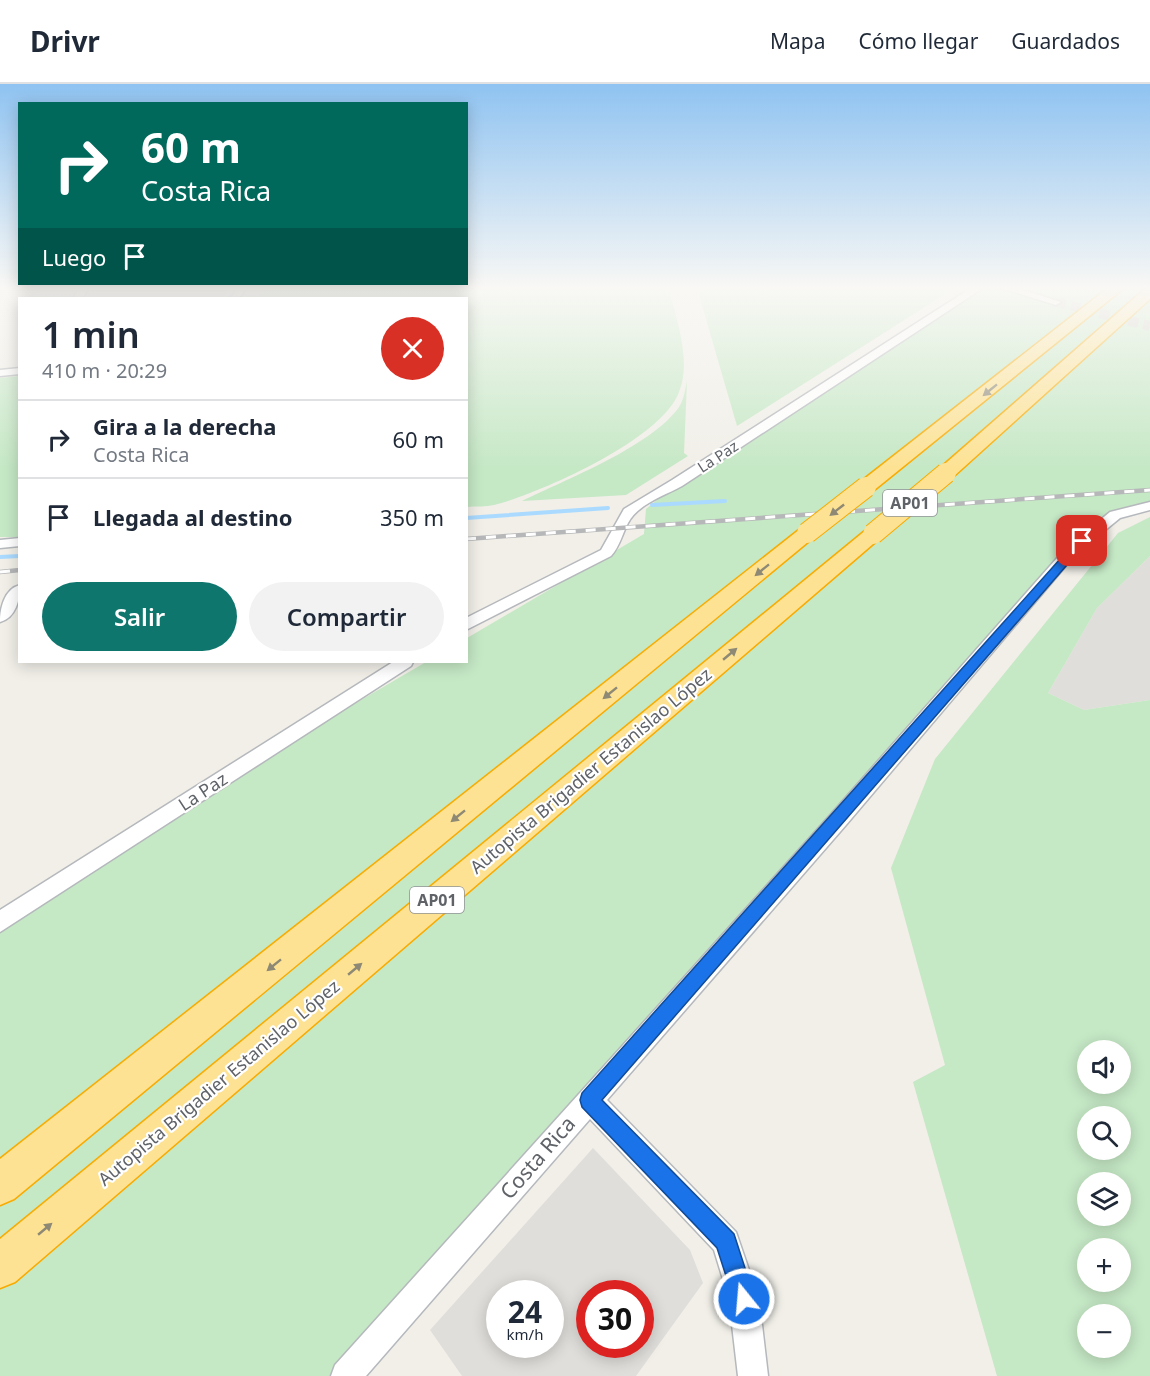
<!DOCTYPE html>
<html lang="es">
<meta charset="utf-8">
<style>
:root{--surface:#fff;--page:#f2f2f3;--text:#1f2937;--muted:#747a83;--line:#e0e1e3;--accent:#0f766e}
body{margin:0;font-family:"Noto Sans",sans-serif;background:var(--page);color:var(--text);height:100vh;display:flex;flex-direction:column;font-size:22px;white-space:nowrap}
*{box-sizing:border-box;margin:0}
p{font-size:20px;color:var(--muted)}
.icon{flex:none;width:33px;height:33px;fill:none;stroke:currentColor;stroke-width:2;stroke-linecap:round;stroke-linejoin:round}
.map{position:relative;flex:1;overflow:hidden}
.details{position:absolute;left:18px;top:213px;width:450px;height:366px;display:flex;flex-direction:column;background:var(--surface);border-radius:0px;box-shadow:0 3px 15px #0003}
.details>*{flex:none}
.guide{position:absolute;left:18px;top:18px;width:450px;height:183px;border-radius:0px;box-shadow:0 3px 15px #0003;background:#00695c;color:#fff;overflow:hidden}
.controls{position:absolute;left:1077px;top:956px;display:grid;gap:12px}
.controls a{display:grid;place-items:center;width:54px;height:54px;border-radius:50%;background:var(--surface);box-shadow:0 3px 15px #0003;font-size:30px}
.speed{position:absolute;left:486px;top:1196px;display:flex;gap:12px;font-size:30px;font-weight:700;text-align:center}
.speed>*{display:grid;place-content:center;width:78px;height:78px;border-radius:50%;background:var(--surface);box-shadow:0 3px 15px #0003;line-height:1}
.speed small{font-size:15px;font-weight:400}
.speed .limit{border:9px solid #d22;background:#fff;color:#111}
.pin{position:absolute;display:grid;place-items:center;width:51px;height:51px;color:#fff;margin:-26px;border-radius:12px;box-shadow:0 3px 9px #0006}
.me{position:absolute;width:66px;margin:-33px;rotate:343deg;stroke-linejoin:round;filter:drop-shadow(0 0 4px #0008)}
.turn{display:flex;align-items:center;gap:21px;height:126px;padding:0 24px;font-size:27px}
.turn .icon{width:78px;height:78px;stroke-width:2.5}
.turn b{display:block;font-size:42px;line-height:51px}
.then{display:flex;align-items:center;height:57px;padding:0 24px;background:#0003;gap:12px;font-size:22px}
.round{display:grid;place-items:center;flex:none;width:63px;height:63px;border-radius:32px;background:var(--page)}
.head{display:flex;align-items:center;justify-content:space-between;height:102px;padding:0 24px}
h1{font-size:36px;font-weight:600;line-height:45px}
.button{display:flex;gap:12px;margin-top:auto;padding:12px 24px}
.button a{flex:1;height:69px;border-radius:36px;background:var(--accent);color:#fff;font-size:24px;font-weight:600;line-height:69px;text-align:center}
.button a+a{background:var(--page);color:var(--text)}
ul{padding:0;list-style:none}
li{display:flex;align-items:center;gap:18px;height:78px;padding:0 24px;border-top:2px solid var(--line)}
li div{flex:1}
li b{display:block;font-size:22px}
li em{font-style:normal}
header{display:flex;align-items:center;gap:36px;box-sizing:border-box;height:84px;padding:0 30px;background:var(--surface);border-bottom:2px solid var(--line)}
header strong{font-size:28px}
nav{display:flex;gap:33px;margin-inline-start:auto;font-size:21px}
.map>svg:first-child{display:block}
.industrial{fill:#e0deda;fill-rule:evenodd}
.green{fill:#c5e8c5;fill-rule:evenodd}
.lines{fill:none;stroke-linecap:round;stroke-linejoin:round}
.stream{stroke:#aadaff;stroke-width:4}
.minor-tunnel{stroke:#ccccc8;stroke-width:10;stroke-dasharray:10 5;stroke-linecap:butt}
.minor-casing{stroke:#b5b8bc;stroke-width:3}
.highway-casing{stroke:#f9ab00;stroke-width:3}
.minor{fill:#fff;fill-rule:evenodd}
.highway{fill:#fde293;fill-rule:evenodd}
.rail-casing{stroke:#b6b7b8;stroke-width:4.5}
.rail{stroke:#fff;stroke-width:3;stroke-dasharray:10;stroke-linecap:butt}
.highway-bridge-casing{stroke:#f9ab00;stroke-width:22;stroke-linecap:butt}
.highway-bridge{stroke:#fde293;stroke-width:20}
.oneway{fill:#8e8975}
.route{fill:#1a73e8;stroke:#114b97;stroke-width:1.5}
.labels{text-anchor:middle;stroke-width:4.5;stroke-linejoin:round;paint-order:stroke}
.far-street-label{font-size:15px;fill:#5f6368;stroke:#fff}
.shield{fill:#fff;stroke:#8f9295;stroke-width:1.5}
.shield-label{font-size:16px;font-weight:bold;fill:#5f6368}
.street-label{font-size:18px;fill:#5f6368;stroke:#fff}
.near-street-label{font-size:21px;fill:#5f6368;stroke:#fff}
</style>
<header>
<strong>Drivr</strong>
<nav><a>Mapa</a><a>Cómo llegar</a><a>Guardados</a></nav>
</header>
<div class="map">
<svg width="1150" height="1292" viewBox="0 0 1150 1292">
<rect width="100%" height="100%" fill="#f1efe8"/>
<path class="industrial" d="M 90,204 L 230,204 L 223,214 L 86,214 Z
M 1150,472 L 1150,616 L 1084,626 L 1048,609 L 1097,524 Z
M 593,1064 L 690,1166 L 703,1199 L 636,1292 L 462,1292 L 430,1246 ZM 500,1209 L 550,1209 L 550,1260 L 500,1260 ZM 590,1209 L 640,1209 L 640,1260 L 590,1260 Z"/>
<path class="green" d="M 266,204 L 669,204 C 676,236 692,276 679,308 C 662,355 541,409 494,421 C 486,423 475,422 467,423 L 466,214 L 259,214 Z
M 697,204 L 955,204 L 737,342 Z
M 978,204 L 1150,204 L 1150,422 L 1106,434 L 346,1292 L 0,1292 L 0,827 L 426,578 L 466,578 L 467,554 L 644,450 L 646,425 L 677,399 Z
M 19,292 L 19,453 L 0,453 L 0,294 Z
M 687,297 L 684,369 L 688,372 L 626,411 L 522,417 C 565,396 652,362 679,323 C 684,316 685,305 687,297 Z
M 1150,433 L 1150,472 L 1097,524 L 1048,609 L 1084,626 L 1150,616 L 1150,1292 L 997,1292 L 913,998 L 945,981 L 891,784 L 935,675 L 1118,449 ZM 1088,966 L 1120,966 L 1120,999 L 1088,999 ZM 1088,1032 L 1120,1032 L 1120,1065 L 1088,1065 ZM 1088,1098 L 1120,1098 L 1120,1131 L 1088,1131 ZM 1088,1164 L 1120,1164 L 1120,1197 L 1088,1197 ZM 1088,1230 L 1120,1230 L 1120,1263 L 1088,1263 Z"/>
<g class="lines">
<path class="stream" d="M 652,421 L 725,417
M 466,434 L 608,424
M 0,473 L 20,472"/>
<path class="minor-tunnel" d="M 1056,218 L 1150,242"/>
<g class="minor-casing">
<path id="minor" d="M 78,204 L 88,204 L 83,214 L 74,214 Z
M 237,204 L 247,204 L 239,214 L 231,214 Z
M 971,204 L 983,204 L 682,402 C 664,412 638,420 628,439 C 622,450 620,462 611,472 L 466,546 L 466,534 L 601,466 L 624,425 L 672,396 Z
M 1001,204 L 1017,204 L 1061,218 L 1056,221 Z
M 20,284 L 20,290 L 0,292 L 0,286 Z
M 1150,418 L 1150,426 L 1120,434 L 1075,471 L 846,741 L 607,1016 L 736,1148 L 759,1215 L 768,1292 L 738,1292 L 729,1215 L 714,1166 L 590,1035 L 366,1292 L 331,1292 L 335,1281 L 832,729 L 1065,465 L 1110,428 Z
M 20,454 L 20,462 L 0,464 L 0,456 Z
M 20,501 C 20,515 16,534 0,538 C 0,525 4,505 20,501 Z
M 393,578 L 413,578 L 411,582 L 0,848 L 0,826 Z"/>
</g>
<g class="highway-casing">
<path id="highway" d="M 1108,204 L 1124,204 L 873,407 L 859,407 L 856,403 L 859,399 Z
M 1150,204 L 1150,215 L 953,393 L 939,393 L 936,389 L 939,385 L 1145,205 Z
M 807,443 L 814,445 L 818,449 L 814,453 L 14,1115 L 0,1121 L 0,1075 L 800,445 Z
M 873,444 L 880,446 L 884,450 L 880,454 L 15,1198 L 0,1204 L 0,1155 L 866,446 Z"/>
</g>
<use href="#minor" class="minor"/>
<use href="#highway" class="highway"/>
<g class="rail-casing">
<path id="rail" d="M 466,455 L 1150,406
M 0,488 L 20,486"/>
</g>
<use href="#rail" class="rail"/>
<g class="highway-bridge-casing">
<path id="highway-bridge" d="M 807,449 L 866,403
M 873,450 L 946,389"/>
</g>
<use href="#highway-bridge" class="highway-bridge"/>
</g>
<defs><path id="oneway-solid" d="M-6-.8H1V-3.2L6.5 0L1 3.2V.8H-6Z" transform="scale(1.5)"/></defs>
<g class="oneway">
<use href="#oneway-solid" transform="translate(990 306) rotate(141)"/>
<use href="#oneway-solid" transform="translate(837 426) rotate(142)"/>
<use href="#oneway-solid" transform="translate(762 486) rotate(141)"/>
<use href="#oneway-solid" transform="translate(730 570) rotate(-40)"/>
<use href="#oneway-solid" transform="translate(610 609) rotate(141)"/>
<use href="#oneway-solid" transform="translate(458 732) rotate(141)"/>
<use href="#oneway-solid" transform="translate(274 881) rotate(141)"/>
<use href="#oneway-solid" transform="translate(355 885) rotate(-40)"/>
<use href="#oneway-solid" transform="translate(45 1145) rotate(-40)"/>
</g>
<linearGradient id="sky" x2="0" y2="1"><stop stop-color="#8fc3f1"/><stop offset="0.53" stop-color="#f9f8f5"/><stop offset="1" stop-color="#f9f8f5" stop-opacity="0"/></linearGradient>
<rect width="1150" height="385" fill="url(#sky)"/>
<path class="route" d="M 1082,454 L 1086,455 L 1086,459 L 602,1016 L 734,1150 L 755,1215 L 752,1223 L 744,1226 L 736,1223 L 717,1164 L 582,1023 L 580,1016 L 582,1009 L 1078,455 Z"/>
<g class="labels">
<g class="far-street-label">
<text transform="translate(718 373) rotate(-33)" y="5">La Paz</text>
</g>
<g class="shield">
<rect x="883" y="406" width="54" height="26" rx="4.5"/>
<rect x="410" y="803" width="54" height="26" rx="4.5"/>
</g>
<g class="shield-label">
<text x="910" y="425">AP01</text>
<text x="437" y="822">AP01</text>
</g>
<g class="street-label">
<text transform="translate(591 687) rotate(-40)" y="6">Autopista Brigadier Estanislao López</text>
<text transform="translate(203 708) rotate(-33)" y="6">La Paz</text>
<text transform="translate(219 999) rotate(-40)" y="6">Autopista Brigadier Estanislao López</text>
</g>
<g class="near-street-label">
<text transform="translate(538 1074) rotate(-49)" y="7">Costa Rica</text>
</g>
</g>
</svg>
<div class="controls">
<a><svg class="icon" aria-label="sound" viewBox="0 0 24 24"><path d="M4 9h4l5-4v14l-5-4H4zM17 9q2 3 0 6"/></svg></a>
<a><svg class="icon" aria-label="search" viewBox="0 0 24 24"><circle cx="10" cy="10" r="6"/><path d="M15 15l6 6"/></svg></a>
<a><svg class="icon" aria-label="layers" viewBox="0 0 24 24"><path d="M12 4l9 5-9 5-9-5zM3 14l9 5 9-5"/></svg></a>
<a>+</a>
<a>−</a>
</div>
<div class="speed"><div>24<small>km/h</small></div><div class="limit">30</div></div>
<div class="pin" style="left:1082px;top:457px;background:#d93025"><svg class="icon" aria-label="arrive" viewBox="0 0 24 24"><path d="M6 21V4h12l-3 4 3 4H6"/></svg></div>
<svg class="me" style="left:744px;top:1215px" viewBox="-20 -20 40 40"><circle r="17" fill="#1a73e8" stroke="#fff" stroke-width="3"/><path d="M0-11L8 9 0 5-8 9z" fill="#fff"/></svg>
<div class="guide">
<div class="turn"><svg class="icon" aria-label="right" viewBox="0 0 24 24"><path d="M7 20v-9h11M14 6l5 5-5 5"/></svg><div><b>60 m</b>Costa Rica</div></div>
<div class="then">Luego<svg class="icon" aria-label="arrive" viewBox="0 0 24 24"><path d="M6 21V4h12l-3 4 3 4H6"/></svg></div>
</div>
<section class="details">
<div class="head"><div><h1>1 min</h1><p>410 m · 20:29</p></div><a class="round" style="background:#d93025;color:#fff"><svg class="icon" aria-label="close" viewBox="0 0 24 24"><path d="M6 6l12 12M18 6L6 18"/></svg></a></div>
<ul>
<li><svg class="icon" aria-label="right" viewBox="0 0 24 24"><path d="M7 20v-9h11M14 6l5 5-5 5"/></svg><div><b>Gira a la derecha</b><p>Costa Rica</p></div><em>60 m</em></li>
<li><svg class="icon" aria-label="arrive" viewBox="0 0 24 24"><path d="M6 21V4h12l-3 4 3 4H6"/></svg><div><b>Llegada al destino</b></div><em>350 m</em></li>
</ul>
<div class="button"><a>Salir</a><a>Compartir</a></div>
</section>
</div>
